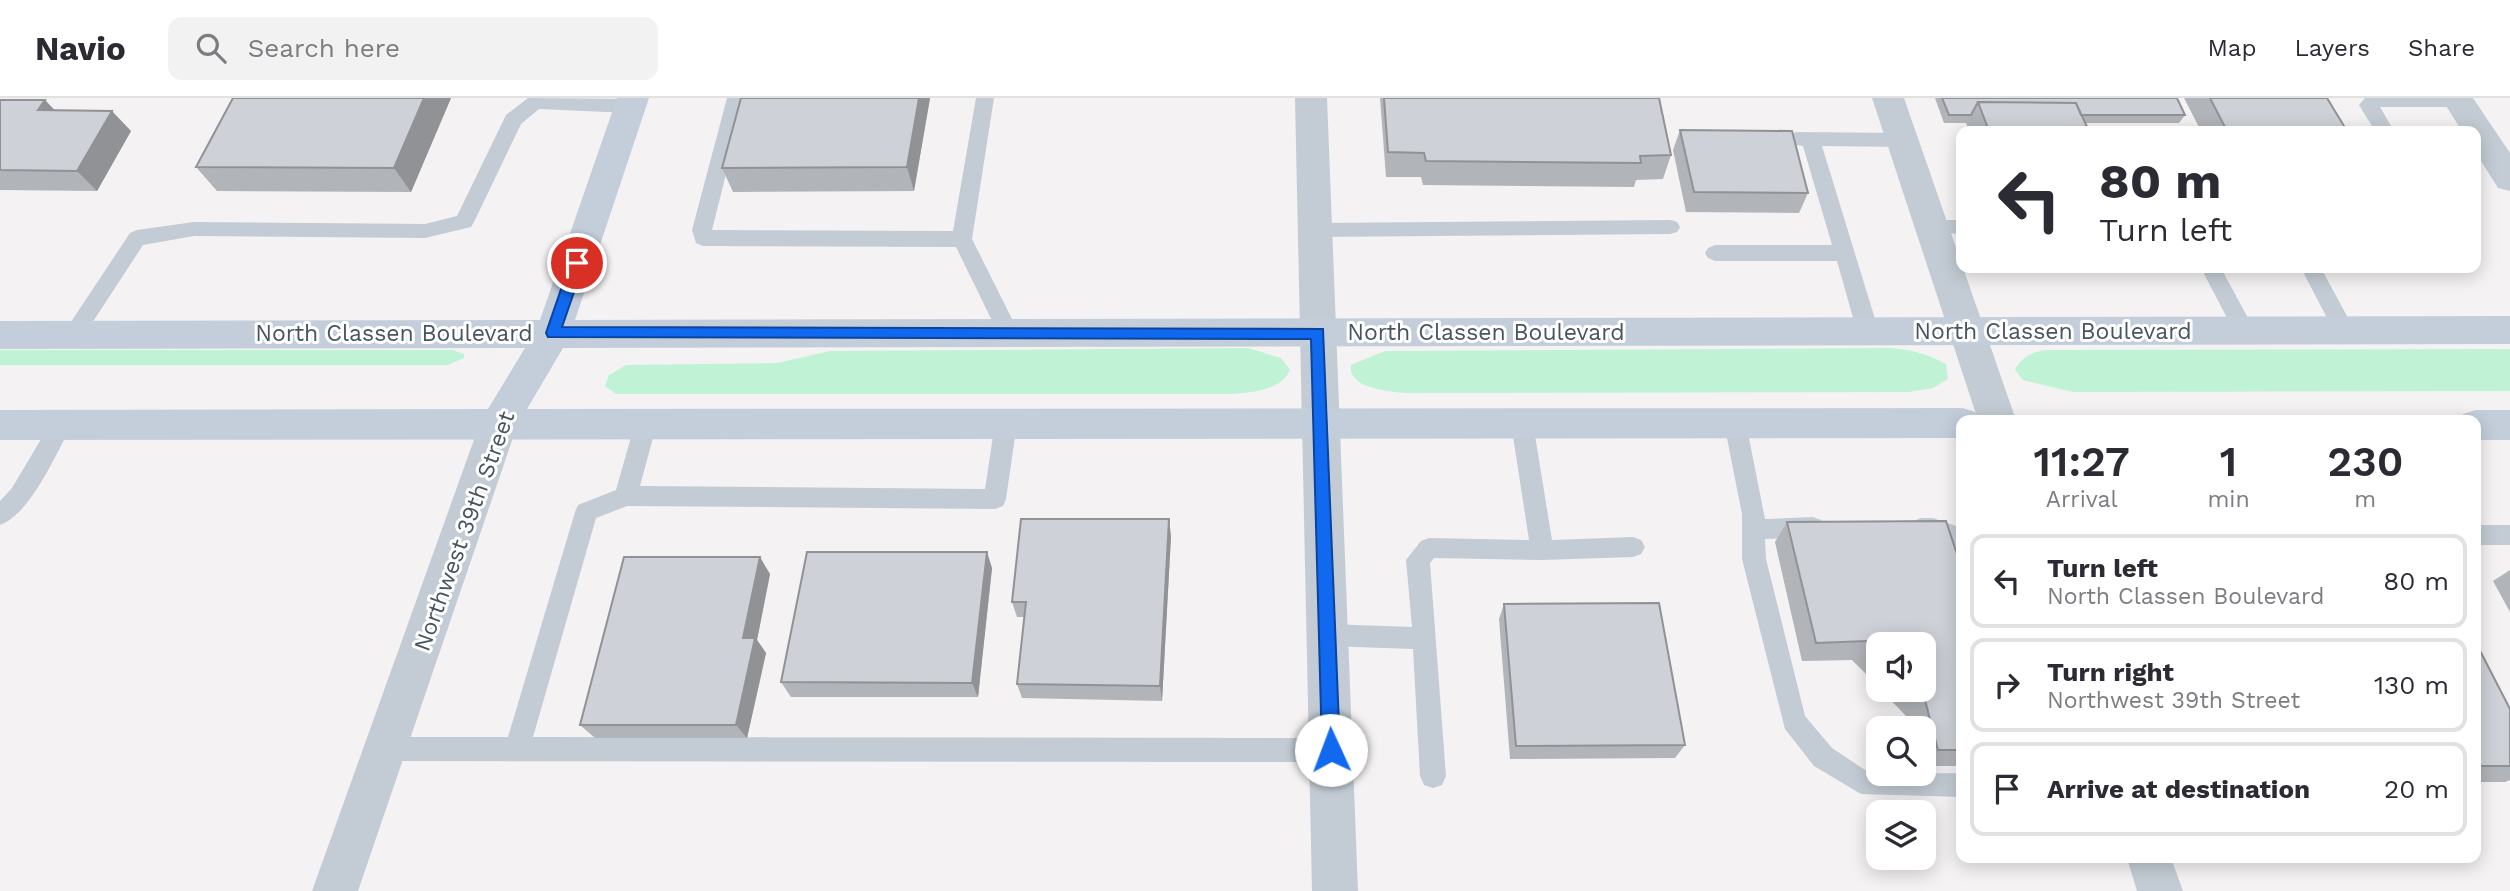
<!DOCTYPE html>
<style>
:root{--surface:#fff;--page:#f2f2f3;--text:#2b2b33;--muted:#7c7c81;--line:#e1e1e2}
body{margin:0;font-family:"Work Sans",sans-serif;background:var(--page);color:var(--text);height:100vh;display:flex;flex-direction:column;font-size:26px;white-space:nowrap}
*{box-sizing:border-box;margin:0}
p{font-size:23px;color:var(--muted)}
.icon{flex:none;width:38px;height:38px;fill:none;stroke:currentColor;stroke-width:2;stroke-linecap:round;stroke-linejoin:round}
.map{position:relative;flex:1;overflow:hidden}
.drawer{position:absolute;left:1956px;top:317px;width:525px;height:448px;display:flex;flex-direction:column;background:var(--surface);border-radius:14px;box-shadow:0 4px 18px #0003}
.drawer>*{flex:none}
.banner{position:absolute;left:1956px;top:28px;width:525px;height:147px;border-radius:14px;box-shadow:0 4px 18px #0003;background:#fff;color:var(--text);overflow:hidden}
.buttons{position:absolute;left:1866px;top:534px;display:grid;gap:14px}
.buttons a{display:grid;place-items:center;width:70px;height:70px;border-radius:14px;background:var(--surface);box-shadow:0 4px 18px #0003;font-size:35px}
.pin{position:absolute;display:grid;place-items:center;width:60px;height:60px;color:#fff;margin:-30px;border:4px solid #fff;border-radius:50%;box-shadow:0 2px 7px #0007}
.me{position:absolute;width:77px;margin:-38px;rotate:358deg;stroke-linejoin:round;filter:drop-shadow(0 0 5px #0008)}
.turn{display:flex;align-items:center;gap:24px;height:147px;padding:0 28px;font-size:32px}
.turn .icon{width:91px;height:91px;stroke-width:2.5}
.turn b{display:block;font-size:49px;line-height:60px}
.eta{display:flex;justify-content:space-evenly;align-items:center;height:119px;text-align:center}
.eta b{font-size:42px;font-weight:600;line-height:49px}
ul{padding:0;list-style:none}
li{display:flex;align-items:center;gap:21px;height:94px;margin:0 14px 10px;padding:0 14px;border:4px solid var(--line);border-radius:14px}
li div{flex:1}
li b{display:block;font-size:26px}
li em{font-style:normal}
header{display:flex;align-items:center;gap:42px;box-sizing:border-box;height:98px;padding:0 35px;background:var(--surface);border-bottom:2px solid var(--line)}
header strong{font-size:33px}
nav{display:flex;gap:38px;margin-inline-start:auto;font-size:24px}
.search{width:490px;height:63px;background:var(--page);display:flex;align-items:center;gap:18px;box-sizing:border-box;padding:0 24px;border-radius:14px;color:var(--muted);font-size:26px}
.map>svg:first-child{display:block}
.green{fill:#c0f2d6}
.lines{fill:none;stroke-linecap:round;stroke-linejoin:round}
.lane{fill:#c3ccd4;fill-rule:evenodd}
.street{fill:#c3ccd4;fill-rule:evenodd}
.secondary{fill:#c4cedb;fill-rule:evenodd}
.wall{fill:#b1b4b9}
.shaded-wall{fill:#909296}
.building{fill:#ced1d7;stroke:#909296;stroke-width:2}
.route{fill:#1169f0;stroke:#0b449c;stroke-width:2}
.labels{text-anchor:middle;stroke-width:6;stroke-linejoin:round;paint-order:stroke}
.street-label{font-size:23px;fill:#495461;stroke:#fff}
</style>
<header>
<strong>Navio</strong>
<div class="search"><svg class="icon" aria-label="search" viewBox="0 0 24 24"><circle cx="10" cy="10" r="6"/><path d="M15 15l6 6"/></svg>Search here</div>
<nav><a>Map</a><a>Layers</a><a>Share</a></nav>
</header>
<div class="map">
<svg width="2510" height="793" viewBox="0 0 2510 793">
<rect width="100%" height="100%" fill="#f4f2f2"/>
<path class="green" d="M 1248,250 L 1281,260 L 1290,272 C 1281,292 1254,294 1234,296 L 616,296 L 605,288 L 609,277 L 626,267 L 777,265 L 830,253 Z
M 1888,250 C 1909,251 1928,256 1946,266 L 1948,281 L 1933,290 L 1909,294 L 1407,295 C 1390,294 1347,290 1351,267 L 1385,253 Z
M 2510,251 L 2510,293 L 2073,294 L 2023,282 L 2015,272 C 2021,259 2035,252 2049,252 Z
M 0,252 L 452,252 L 464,256 L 464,260 L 448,267 L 0,267 Z"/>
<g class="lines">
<path class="lane" d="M 528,0 L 630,1 L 637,3 L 639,8 L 637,13 L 630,15 L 539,11 L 521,26 L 474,124 L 471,129 L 425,140 L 194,138 L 143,147 L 81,242 L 74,244 L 67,242 L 63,236 L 130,135 L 137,132 L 194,124 L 425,126 L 457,118 L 506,17 Z
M 727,0 L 745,0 L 712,132 L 953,133 L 976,0 L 994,0 L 972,141 L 1019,235 L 1015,241 L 1008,243 L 1001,241 L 956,149 L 703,148 L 696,145 L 692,132 Z
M 2365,0 L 2467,0 L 2468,2 L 2466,7 L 2459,9 L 2380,9 L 2394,33 L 2375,33 L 2359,7 Z
M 1797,34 L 1902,35 L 1909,37 L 1912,42 L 1909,47 L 1902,49 L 1822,48 L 1879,234 L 1875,240 L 1868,242 L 1861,240 L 1857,234 L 1837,163 L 1715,163 L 1708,160 L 1705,155 L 1708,150 L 1715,147 L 1832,147 L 1803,48 L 1790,46 L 1787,41 L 1790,36 Z
M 1670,122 L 1677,124 L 1680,129 L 1677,134 L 1670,136 L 1315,139 L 1308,137 L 1305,132 L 1308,127 L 1315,125 Z
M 1932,122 L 1962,122 L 1962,136 L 1925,134 L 1922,129 L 1925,124 Z
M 2201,170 L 2221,170 L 2255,233 L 2251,239 L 2244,241 L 2237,239 Z
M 2301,170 L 2321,170 L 2355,233 L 2351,239 L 2344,241 L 2337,239 Z
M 646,316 L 654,319 L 657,325 L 640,388 L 985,391 L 995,325 L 998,319 L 1006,316 L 1014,319 L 1017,325 L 1006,401 L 1003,408 L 995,411 L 627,408 L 596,420 L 533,639 L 1331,640 L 1340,644 L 1344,652 L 1340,660 L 1331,664 L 384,663 L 375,659 L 371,651 L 375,643 L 384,639 L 508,639 L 575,414 L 578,407 L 616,392 L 635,325 L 638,319 Z
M 1522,316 L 1530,319 L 1533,325 L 1552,442 L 1633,439 L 1641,442 L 1645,449 L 1641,456 L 1633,459 L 1542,462 L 1434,460 L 1430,465 L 1446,678 L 1442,687 L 1433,690 L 1424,687 L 1420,678 L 1413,551 L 1327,548 L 1318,545 L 1315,537 L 1318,529 L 1327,526 L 1412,529 L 1406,462 L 1421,443 L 1429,440 L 1529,442 L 1511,325 L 1514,319 Z
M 1735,316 L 1743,319 L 1746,325 L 1765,421 L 1813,419 L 1821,422 L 1825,429 L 1821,436 L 1813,439 L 1765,441 L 1766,461 L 1805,618 L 1832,650 L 1865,672 L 1878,672 L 1878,676 L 1962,675 L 1962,699 L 1861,696 L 1814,668 L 1785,631 L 1742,461 L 1742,416 L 1724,325 L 1727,319 Z
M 61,318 L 69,321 L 72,327 L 69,333 C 53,361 30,416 0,427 L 0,403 L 12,390 L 53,321 Z
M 1921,420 L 1933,420 L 1962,430 L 1962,450 L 1933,440 L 1913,437 L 1909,430 L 1913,423 Z
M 2476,427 L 2510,427 L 2510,447 L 2476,447 Z"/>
<path class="street" d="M 1295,0 L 1327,0 L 1358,793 L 1312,793 Z
M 1872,0 L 1904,0 L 2016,322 L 1978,322 Z
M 2441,0 L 2473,0 L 2510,55 L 2510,93 L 2498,90 L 2476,55 L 2476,33 L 2462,33 Z
M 499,310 L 512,314 L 518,325 L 358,793 L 312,793 L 480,325 L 486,314 Z
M 2127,760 L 2171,760 L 2183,793 L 2137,793 Z"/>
<path class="secondary" d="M 617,0 L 649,0 L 575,222 L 2510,218 L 2510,246 L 563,250 L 527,311 L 1962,310 L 1975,314 L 1979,322 L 1962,322 L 1962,340 L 0,342 L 0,312 L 488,311 L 525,250 L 0,251 L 0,223 L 540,222 Z
M 2476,312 L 2510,312 L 2510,342 L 2476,342 L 2476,322 L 2460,322 L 2463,316 Z"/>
</g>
<path class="wall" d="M 451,0 L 411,94 L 217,93 L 196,69 Z
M 741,0 L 930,0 L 914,93 L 733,94 L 722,70 Z
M 1380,0 L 1659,0 L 1671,57 L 1663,81 L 1636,82 L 1634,89 L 1423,87 L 1421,79 L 1386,79 Z
M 1935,0 L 2177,0 L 2185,17 L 2179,25 L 2085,25 L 2089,33 L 1969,33 L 1966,25 L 1944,25 Z
M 2184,0 L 2327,0 L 2347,33 L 2201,33 Z
M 0,2 L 45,2 L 55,13 L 131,33 L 97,93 L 0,92 Z
M 1680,32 L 1808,95 L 1799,115 L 1686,114 L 1673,52 Z
M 1787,424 L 1962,471 L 1962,668 L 1923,668 L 1923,630 L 1910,630 L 1907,619 L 1881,592 L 1923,592 L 1878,546 L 1878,588 L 1852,562 L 1802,563 L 1775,444 Z
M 1171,438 L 1162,603 L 1022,600 L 1017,586 L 1024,519 L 1017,519 L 1012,504 Z
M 992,470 L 978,599 L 791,599 L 781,584 Z
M 2510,472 L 2510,514 L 2493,483 Z
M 770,476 L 757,542 L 766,555 L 747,640 L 595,640 L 580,627 Z
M 1504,506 L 1685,647 L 1675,660 L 1510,661 L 1499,521 Z
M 2476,545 L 2510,611 L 2510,682 L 2505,684 L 2476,684 Z"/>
<path class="shaded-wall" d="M 424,0 L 451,0 L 411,94 L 394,70 Z
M 919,0 L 930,0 L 914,93 L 907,69 Z
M 45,2 L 64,22 L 38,12 Z
M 112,13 L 131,33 L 97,93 L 77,73 Z
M 1169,421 L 1171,438 L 1162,603 L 1160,588 Z
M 987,454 L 992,470 L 978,599 L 972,585 Z
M 760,459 L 770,476 L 757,542 L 766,555 L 747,640 L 736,627 L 743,540 Z"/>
<path class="building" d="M 233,0 L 424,0 L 394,70 L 196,69 Z
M 741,0 L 919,0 L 907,69 L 722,70 Z
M 1384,0 L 1659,0 L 1671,57 L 1640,58 L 1641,65 L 1426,63 L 1424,55 L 1388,54 Z
M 1942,0 L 2177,0 L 2185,17 L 2081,17 L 2076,5 L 1978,4 L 1971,17 L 1949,17 Z
M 2210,0 L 2327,0 L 2347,33 L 2227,33 Z
M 0,2 L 45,2 L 38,12 L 112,13 L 77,73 L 0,72 Z
M 1978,4 L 2076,5 L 2089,33 L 1989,33 Z
M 1680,32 L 1792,33 L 1808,95 L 1694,94 Z
M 1021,421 L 1169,421 L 1160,588 L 1017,586 L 1026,504 L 1012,504 Z
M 1946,423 L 1962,471 L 1962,652 L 1938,652 L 1925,602 L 1914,592 L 1923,592 L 1923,546 L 1878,546 L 1878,554 L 1867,543 L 1816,545 L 1787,424 Z
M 807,454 L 987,454 L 972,585 L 781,584 Z
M 624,459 L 760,459 L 743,540 L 755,540 L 736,627 L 580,627 Z
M 1659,505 L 1685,647 L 1516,648 L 1504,506 Z
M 2476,545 L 2510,611 L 2510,668 L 2476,668 Z"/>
<path class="route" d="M 577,159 L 584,165 L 562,229 L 1323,231 L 1340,652 L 1337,658 L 1331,661 L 1325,658 L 1322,652 L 1311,241 L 548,239 L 546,235 L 570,165 Z"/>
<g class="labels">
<g class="street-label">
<text x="2053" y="241">North Classen Boulevard</text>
<text x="1486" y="242">North Classen Boulevard</text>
<text x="394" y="243">North Classen Boulevard</text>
<text transform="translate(464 433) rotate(-70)" y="8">Northwest 39th Street</text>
</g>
</g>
</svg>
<div class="buttons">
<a><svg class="icon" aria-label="sound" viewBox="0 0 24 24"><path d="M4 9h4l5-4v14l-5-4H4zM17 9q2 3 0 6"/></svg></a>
<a><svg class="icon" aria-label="search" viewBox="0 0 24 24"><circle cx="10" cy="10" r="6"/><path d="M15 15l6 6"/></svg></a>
<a><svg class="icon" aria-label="layers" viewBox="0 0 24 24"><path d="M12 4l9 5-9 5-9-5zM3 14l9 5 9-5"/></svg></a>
</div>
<div class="pin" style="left:577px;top:165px;background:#d93025"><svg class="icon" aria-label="arrive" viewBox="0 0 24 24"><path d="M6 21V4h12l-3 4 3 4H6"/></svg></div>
<svg class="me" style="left:1331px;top:652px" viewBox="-20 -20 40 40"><circle r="19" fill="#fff"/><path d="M0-13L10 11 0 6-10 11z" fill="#1169f0"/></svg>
<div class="banner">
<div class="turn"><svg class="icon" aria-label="left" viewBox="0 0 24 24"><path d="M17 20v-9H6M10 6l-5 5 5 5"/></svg><div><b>80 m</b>Turn left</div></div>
</div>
<section class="drawer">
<div class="eta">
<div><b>11:27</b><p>Arrival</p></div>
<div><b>1</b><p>min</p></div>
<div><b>230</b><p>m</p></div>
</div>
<ul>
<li><svg class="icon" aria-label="left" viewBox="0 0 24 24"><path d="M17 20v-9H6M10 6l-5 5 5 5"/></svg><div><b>Turn left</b><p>North Classen Boulevard</p></div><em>80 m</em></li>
<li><svg class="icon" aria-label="right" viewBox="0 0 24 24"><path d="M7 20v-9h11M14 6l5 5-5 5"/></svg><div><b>Turn right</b><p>Northwest 39th Street</p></div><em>130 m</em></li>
<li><svg class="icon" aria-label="arrive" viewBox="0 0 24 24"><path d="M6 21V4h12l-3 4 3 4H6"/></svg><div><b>Arrive at destination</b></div><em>20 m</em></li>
</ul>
</section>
</div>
